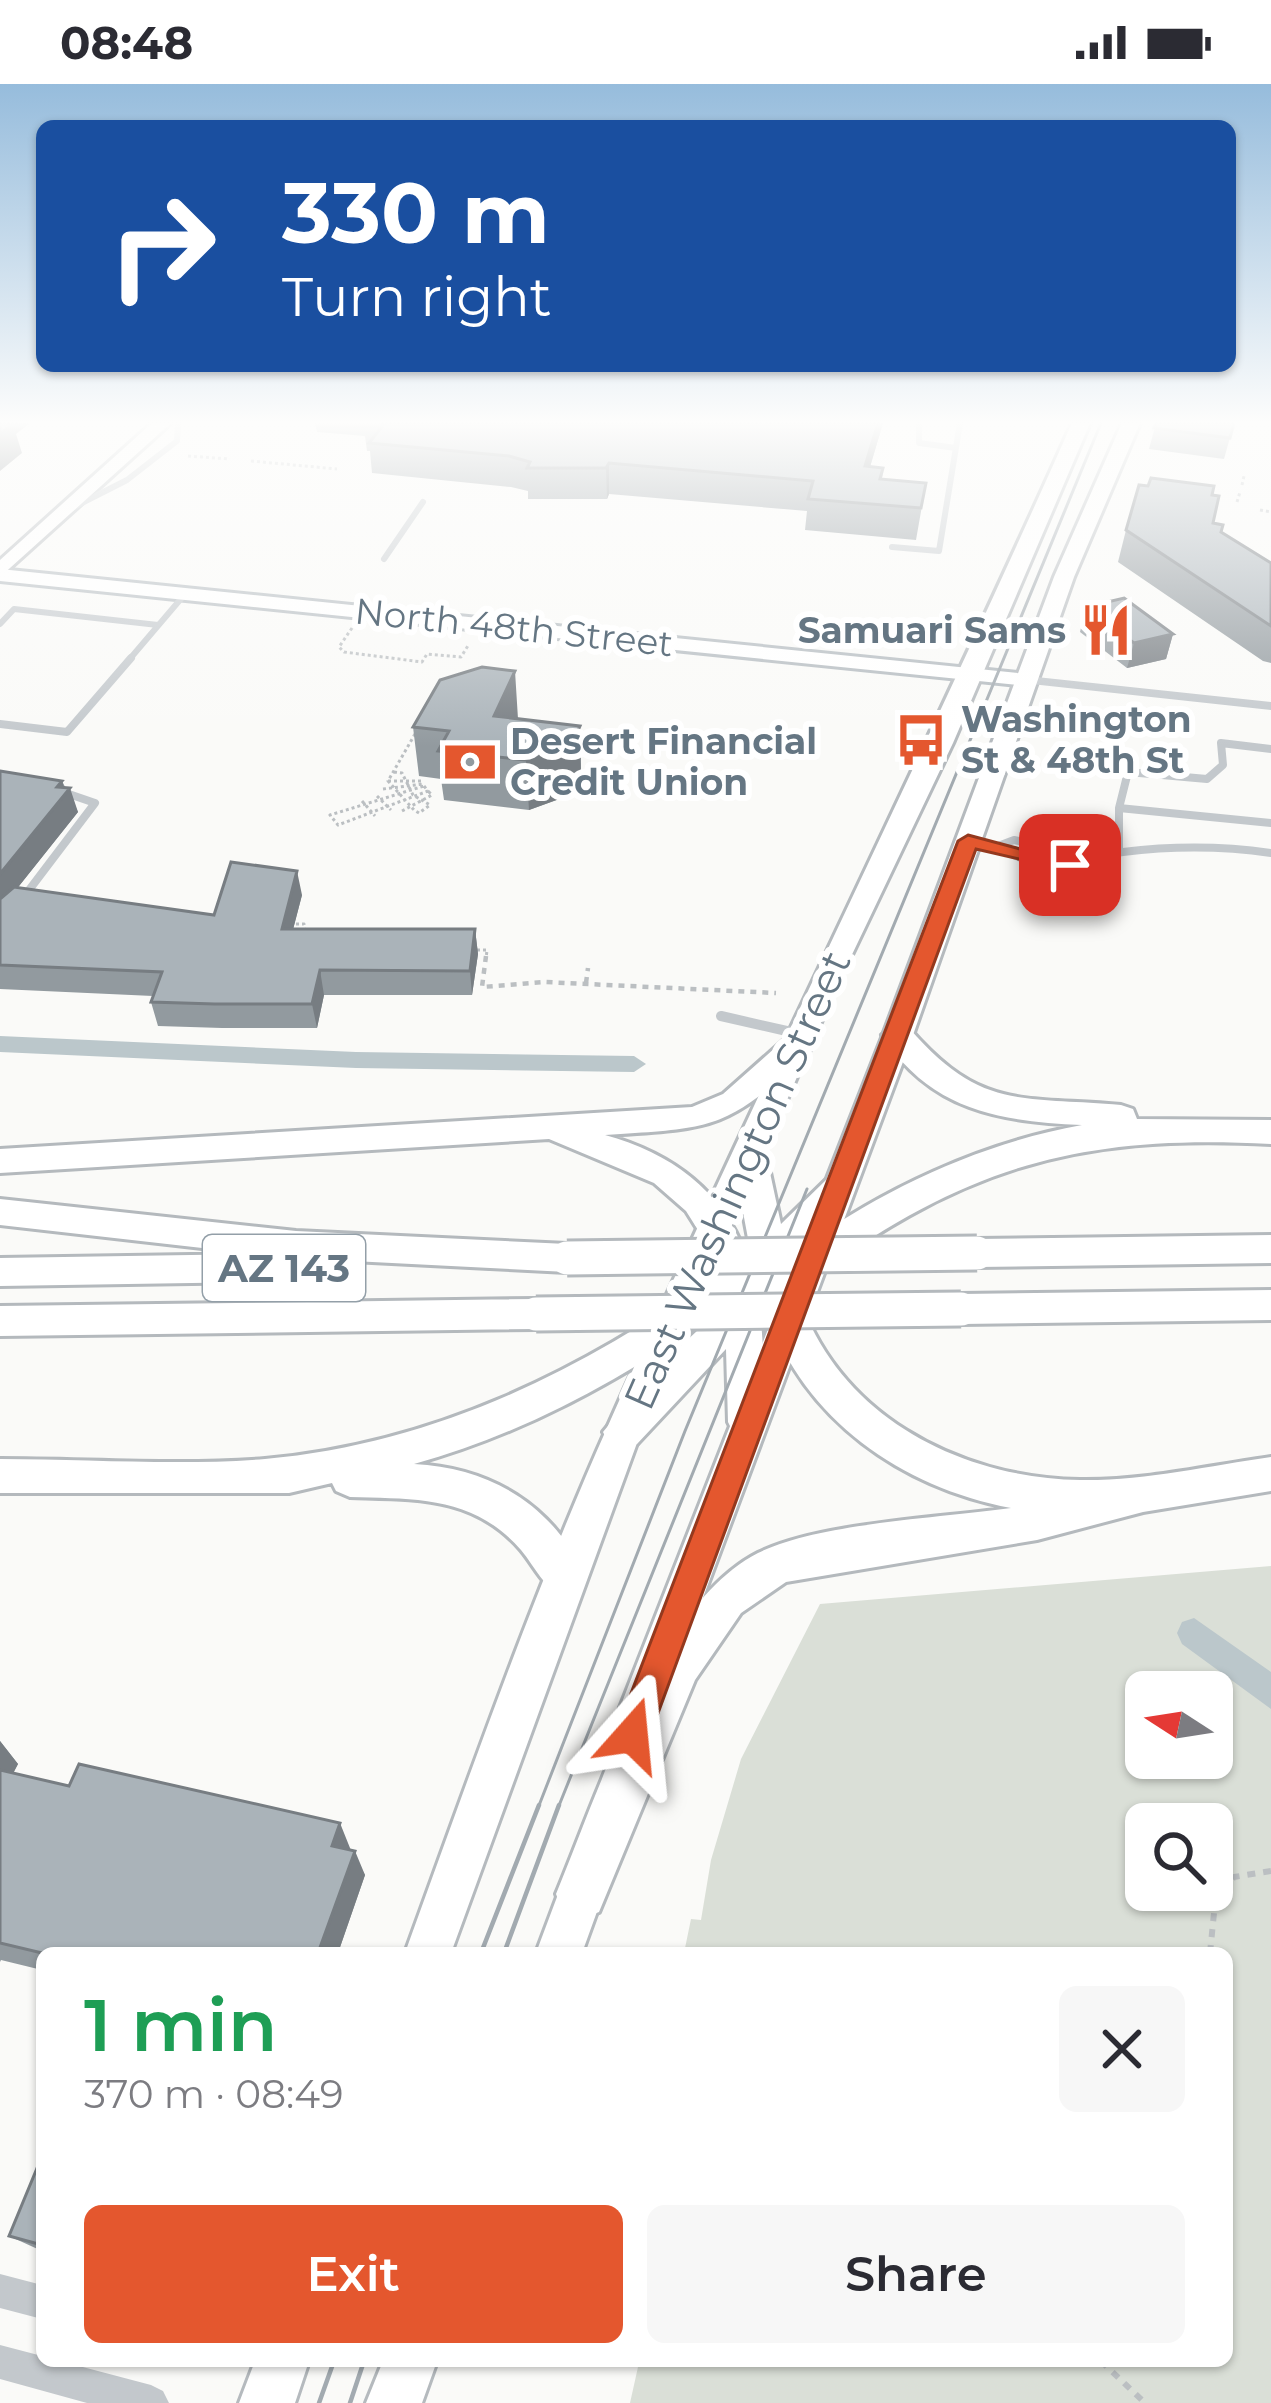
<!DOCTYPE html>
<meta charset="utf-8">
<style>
:root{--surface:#fff;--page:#f7f7f7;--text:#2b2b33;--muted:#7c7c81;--accent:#e4572e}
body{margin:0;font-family:Montserrat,sans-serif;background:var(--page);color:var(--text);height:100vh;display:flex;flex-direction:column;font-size:45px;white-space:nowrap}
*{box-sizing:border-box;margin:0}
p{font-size:39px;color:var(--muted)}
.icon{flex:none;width:66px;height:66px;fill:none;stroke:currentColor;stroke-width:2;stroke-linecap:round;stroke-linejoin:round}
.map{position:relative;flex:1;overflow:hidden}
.sheet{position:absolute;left:36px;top:1863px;width:1197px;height:420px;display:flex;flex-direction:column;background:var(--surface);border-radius:18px;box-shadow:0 3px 9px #0004}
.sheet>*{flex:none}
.hud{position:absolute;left:36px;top:36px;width:1200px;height:252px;border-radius:18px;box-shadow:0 3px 9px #0004;background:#1a4fa0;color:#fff;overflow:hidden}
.needle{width:78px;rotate:282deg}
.fabs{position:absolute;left:1125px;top:1587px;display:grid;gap:24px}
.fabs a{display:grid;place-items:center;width:108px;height:108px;border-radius:18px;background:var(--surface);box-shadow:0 3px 9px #0004;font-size:60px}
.pin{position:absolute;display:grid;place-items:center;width:102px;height:102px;color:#fff;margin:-51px;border-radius:24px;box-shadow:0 6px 18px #0006}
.me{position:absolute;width:132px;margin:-66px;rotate:18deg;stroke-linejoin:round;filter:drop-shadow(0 0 9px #0008)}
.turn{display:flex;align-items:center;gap:42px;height:252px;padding:0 48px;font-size:54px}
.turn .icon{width:156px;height:156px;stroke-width:2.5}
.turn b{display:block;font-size:84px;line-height:102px}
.round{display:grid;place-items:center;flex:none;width:126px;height:126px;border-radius:18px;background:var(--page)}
.overview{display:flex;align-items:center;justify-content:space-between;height:204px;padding:0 48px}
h1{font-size:72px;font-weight:600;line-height:90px;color:#1e9e55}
.button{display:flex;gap:24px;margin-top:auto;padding:24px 48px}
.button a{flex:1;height:138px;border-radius:18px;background:var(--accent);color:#fff;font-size:48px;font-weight:600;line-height:138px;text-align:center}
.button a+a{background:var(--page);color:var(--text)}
.status{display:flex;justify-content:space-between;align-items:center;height:84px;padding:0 60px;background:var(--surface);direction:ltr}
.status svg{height:33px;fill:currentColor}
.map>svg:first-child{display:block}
.green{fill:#dadfd7;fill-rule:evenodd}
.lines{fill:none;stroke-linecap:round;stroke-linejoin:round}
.canal{fill:#bbc7cb;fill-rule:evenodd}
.secondary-casing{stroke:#b3babf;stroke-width:6}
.primary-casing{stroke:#b5babe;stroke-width:6}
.highway-casing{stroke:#b4b9bd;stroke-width:6}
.path-far2{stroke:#bbbfc2;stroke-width:3;stroke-dasharray:3 3;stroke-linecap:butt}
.path-far1{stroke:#bbbfc2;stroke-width:4.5;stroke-dasharray:6 6;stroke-linecap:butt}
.path{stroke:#bbbfc2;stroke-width:6;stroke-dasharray:8 8;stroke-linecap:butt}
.lane-far2{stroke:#c3c8cc;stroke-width:6}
.lane-far1{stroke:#c3c8cc;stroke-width:8}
.lane{stroke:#c3c8cc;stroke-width:10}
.street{fill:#c3c8cc;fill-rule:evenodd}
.secondary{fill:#fff;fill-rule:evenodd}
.primary{fill:#fff;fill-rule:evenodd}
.highway{fill:#fff;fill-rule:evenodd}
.tram-far1{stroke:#a2aab0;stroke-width:3}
.tram{stroke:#a2aab0;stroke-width:4.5}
.highway-bridge-casing{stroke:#b4b9bd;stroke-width:39;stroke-linecap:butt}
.highway-bridge{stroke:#fff;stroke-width:33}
.wall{fill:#929a9f}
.shaded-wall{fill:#777d82}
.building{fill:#aab3b9;stroke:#777d82;stroke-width:3}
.route{fill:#e4572e;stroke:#94391e;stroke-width:3}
.labels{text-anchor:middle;stroke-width:12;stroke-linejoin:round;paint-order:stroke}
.far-street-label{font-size:36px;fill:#657683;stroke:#fff}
.far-poi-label{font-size:36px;font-weight:bold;fill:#657683;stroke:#fff;text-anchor:start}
.shield{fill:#fff;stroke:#939fa8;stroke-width:3}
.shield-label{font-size:39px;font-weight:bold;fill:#657683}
.street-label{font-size:42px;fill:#657683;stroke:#fff}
</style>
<div class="status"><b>08:48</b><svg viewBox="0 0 49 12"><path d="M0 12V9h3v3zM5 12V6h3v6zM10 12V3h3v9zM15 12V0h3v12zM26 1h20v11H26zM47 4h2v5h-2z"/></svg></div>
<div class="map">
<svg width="1271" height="2319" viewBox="0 0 1271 2319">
<rect width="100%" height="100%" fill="#fafaf8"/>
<path class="green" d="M 1271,1482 L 1271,2319 L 630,2319 L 638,2283 L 616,2277 L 1227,2277 L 1227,1869 L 684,1869 L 691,1835 L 701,1836 L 711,1776 L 741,1675 L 820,1520 ZM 1212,1608 L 1212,1674 L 1146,1674 L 1146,1608 ZM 1146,1740 L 1212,1740 L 1212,1806 L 1146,1806 Z"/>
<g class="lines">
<path class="canal" d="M 0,952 L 356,968 L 634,972 L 646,980 L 634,988 L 356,984 L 0,968 Z
M 1194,1534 L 1271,1588 L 1271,1625 L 1182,1560 L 1177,1549 L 1182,1538 Z"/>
<g class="secondary-casing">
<path id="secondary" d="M 0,485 L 1027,590 L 1037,596 L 1027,602 L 0,497 Z"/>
</g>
<g class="primary-casing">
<path id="primary" d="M 152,339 L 171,339 L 0,493 L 0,476 Z
M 1072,339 L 1090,339 L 953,659 L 837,902 L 641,1348 L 451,1869 L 405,1869 C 469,1693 531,1515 607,1344 C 756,1006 922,676 1072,339 Z
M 1122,339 L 1140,339 L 1074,493 L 913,951 L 661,1626 L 655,1640 L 640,1646 L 625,1640 L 619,1626 L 883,951 L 1054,493 Z
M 588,1766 L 604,1773 L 611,1789 L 582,1869 L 536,1869 L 572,1773 Z
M 255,2277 L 309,2277 L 295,2319 L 239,2319 Z
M 383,2277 L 437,2277 L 422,2319 L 366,2319 Z"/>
</g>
<g class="highway-casing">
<path id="highway" d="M 898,940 L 909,944 C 981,1027 1020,1012 1121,1021 L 1133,1025 L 1137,1035 L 1271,1036 L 1271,1060 C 1072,1049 956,1086 797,1206 C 834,1329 957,1394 1080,1396 C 1144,1397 1208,1382 1271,1373 L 1271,1407 L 1143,1428 L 1037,1456 L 786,1498 L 741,1529 L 695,1596 L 599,1828 L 581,1835 L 563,1828 L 556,1810 C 598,1709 658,1520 758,1469 C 818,1439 941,1434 1011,1424 C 901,1403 805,1336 767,1229 L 761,1235 L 768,1338 L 762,1350 L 748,1355 L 734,1350 L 728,1338 L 726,1265 L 637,1360 L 623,1365 L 609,1360 L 603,1348 L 651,1290 L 713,1232 C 621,1296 523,1350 414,1380 C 491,1384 553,1421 586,1493 L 580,1507 L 565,1512 C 543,1504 536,1484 521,1466 C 474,1412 417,1415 350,1413 L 336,1407 L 332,1399 L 289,1409 L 0,1409 L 0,1375 C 87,1375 178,1382 265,1375 C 432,1360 581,1288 716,1191 L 703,1154 L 686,1127 L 654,1099 L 549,1055 L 0,1089 L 0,1065 L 692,1023 L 723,1010 L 785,955 L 796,952 L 812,963 L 807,971 C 725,1046 715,1044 605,1051 C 670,1069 721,1105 745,1169 L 750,1165 L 732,1070 L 737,1061 L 749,1058 L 766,1070 L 781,1140 L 826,1096 L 850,1096 L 855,1105 L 850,1114 L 798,1166 C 882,1105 981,1059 1082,1041 C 999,1037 931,1027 882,951 Z
M 0,1115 L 296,1147 L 567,1160 L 580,1164 L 585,1174 L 580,1184 L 567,1188 L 333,1176 L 336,1183 L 331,1193 L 318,1197 L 0,1202 L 0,1174 L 255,1170 L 0,1141 Z
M 1271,1151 L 1271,1179 L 977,1183 L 964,1179 L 959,1169 L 964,1159 L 977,1155 Z
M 1271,1206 L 1271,1236 L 961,1240 L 948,1235 L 942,1225 L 948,1215 L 961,1210 Z
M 536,1215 L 549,1220 L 555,1230 L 549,1240 L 536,1245 L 0,1252 L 0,1222 Z"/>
</g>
<path class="path-far2" d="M 188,372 L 230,375
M 251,377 L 337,385
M 1242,401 L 1244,392
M 1237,418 L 1240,408
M 1260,426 L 1271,428
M 352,544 L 339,563 L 344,568 L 422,578 L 427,570 L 461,573 L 469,560
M 394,688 L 402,689 L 413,711 L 430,721 L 419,729 L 414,726 L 388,697 L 415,650
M 388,697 L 421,697
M 424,702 L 428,707 L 338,741 L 330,731 Z
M 383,705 L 423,700
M 377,712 L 391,726
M 362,717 L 375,732
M 402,727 L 432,711 L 428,707
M 290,840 L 304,840 L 305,849
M 477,866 L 487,866 L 486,875"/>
<path class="path-far1" d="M 486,872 L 482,903 L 545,898 L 776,909
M 586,899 L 588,884"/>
<path class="path" d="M 1210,1869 L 1215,1819 L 1234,1793 L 1271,1787
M 1101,2277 L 1145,2319"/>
<path class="lane-far2" d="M 919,339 L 919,359 L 956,364
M 70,425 L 127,396 L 177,357 L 178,339
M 892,463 L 939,467 L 960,339
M 384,475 L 423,418
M 0,540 L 14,525 L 158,541
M 128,577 L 185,510"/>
<path class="lane-far1" d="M 0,640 L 67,648 L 131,574
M 1119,724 L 1271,739
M 1119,768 L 1119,724 L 1128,688 L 1207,695 L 1223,681 L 1221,659 L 1271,665
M 1093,774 L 1014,756 L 998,762 C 1037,791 1080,773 1123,768 C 1172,762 1222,762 1271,769
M 23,814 L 95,719 L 63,708"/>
<path class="lane" d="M 721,932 L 800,950"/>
<path class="street" d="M 1027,592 L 1271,618 L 1271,626 L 1022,599 L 1020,596 Z
M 0,2190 L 42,2201 L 42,2235 L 0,2224 Z
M 0,2261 L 42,2272 L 42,2277 L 60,2277 L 151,2301 L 163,2307 L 169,2319 L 87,2319 L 0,2295 Z"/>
<use href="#secondary" class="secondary"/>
<use href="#primary" class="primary"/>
<use href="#highway" class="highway"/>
<path class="tram-far1" d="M 538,1724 L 685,1347 L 1101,339
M 558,1724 L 807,1105"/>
<path class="tram" d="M 481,1869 L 539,1721
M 504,1869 L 559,1721
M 319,2319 L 334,2277
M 350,2319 L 364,2277"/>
<g class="highway-bridge-casing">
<path id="highway-bridge" d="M 567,1174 L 977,1169
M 536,1230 L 961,1225"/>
</g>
<use href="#highway-bridge" class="highway-bridge"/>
</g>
<path class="wall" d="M 315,339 L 883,339 L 870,383 L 883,384 L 882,395 L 926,399 L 916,456 L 805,446 L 807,427 L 609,410 L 607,415 L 528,415 L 528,407 L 511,403 L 372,389 L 370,367 L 367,367 L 365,352 L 317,348 Z
M 1156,339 L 1234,339 L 1224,375 L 1149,365 Z
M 1212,411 L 1213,439 L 1221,448 L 1271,479 L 1271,579 L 1263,577 L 1118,478 L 1126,446 Z
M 1086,523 L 1173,550 L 1166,575 L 1127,584 L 1080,548 Z
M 518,635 L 580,642 L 581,690 L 573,710 L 529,726 L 444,716 L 441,695 L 419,692 L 413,643 Z
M 0,687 L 62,697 L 78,728 L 18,803 L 214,831 L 302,811 L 293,845 L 475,845 L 478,870 L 472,911 L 324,911 L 317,944 L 222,944 L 158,942 L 151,918 L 153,912 L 0,905 Z
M 0,1657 L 18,1680 L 13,1689 L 350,1764 L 365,1791 L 338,1869 L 42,1869 L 42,1886 L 1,1876 L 0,1878 Z
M 42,2072 L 42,2167 L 9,2152 Z"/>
<path class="shaded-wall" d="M 0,339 L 30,339 L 16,350 L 22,369 L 0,387 Z
M 878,339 L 883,339 L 861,413 L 865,382 Z
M 609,379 L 609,410 L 607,415 L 606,384 Z
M 1173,550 L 1166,575 L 1127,584 L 1134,559 Z
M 515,587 L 518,635 L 494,632 Z
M 580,642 L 581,690 L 573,710 L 529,726 L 526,676 Z
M 62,697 L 66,709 L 70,704 L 78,728 L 0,826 L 0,790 Z
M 297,787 L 302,811 L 287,869 L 282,845 Z
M 475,845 L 478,870 L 472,911 L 470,887 Z
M 320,886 L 324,911 L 317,944 L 312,920 Z
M 0,1657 L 18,1680 L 3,1709 L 0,1705 Z
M 340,1739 L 350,1764 L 343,1786 L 332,1762 Z
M 355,1767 L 365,1791 L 338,1869 L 318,1869 Z"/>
<path class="building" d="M 0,339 L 4,339 L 13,340 L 0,350 Z
M 381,339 L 878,339 L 865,382 L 883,384 L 880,395 L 926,399 L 921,424 L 808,415 L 813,397 L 609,379 L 606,384 L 527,384 L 530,378 L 509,372 L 369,359 L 385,339 Z
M 1156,339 L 1234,339 L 1230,354 L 1154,344 Z
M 1151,394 L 1214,402 L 1212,411 L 1219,412 L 1213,439 L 1223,441 L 1221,448 L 1271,479 L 1271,542 L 1126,446 L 1139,401 L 1148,402 Z
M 1124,514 L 1173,550 L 1134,559 L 1086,523 Z
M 482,583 L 515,587 L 494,632 L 580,642 L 571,661 L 526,676 L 438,667 L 449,647 L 413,643 L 440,596 Z
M 0,687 L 62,697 L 57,703 L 70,704 L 0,790 Z
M 231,778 L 297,787 L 282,845 L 475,845 L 470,887 L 320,886 L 312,920 L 215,920 L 151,918 L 162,888 L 0,881 L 0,815 L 14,803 L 214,831 Z
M 79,1680 L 340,1739 L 332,1762 L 355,1767 L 318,1869 L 42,1869 L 0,1859 L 0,1686 L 69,1702 Z
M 42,2072 L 42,2161 L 9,2152 Z"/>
<linearGradient id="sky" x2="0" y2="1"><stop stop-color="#96bcdc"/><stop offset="0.51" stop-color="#fdfdfc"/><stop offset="1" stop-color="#fdfdfc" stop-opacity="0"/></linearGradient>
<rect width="1271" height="663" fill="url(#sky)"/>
<path class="route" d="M 968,751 L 1080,781 L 1070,787 L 976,765 L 650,1651 L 644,1663 L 632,1668 L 620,1663 L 615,1651 L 958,757 Z"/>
<defs>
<g id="restaurant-bare" transform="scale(4.14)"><path d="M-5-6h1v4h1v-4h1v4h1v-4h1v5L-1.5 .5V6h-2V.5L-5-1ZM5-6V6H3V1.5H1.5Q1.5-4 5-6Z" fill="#e4572e" stroke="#fff" stroke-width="2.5" paint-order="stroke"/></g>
<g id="bus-bare" transform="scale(4.14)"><path d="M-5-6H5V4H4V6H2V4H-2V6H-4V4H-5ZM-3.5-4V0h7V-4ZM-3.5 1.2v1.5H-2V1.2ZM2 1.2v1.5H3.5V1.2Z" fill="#e4572e" stroke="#fff" stroke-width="2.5" paint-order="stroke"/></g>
<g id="bank-bare" transform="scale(4.14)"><path d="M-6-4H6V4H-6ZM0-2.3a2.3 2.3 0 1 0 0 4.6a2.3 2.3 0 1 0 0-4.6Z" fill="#e4572e" stroke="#fff" stroke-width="2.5" paint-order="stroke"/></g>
</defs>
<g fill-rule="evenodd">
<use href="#restaurant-bare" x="1106" y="546"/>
<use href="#bus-bare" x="921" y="656"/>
<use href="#bank-bare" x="470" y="678"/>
</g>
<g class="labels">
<g class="far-street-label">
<text transform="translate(514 543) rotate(6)" y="13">North 48th Street</text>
</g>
<g class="far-poi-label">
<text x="1066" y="559" text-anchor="end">Samuari Sams</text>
<text x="961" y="648">Washington<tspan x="961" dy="41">St &amp; 48th St</tspan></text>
<text x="510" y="670">Desert Financial<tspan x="510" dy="41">Credit Union</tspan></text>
</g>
<rect class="shield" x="203" y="1151" width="162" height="66" rx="9"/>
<g class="shield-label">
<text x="284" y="1198">AZ 143</text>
</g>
<g class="street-label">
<text transform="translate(737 1096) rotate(-66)" y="15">East Washington Street</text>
</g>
</g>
</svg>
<div class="fabs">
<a><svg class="needle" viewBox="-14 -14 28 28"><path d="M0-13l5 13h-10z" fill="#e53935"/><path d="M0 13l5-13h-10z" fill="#7c7c81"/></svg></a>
<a><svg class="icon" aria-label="search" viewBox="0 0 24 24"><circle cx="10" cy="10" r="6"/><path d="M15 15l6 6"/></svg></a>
</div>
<div class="pin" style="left:1070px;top:781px;background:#d93025"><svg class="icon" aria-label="arrive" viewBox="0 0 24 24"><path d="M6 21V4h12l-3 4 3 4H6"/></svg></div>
<svg class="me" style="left:632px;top:1651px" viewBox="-20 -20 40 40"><path d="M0-17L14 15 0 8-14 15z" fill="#e4572e" stroke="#fff" stroke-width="4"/></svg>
<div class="hud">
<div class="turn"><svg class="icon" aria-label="right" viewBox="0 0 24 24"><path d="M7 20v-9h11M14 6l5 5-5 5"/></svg><div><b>330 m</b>Turn right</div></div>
</div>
<section class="sheet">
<div class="overview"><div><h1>1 min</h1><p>370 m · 08:49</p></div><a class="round"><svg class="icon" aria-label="close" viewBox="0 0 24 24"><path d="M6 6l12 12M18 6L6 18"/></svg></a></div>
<div class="button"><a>Exit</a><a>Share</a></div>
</section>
</div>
